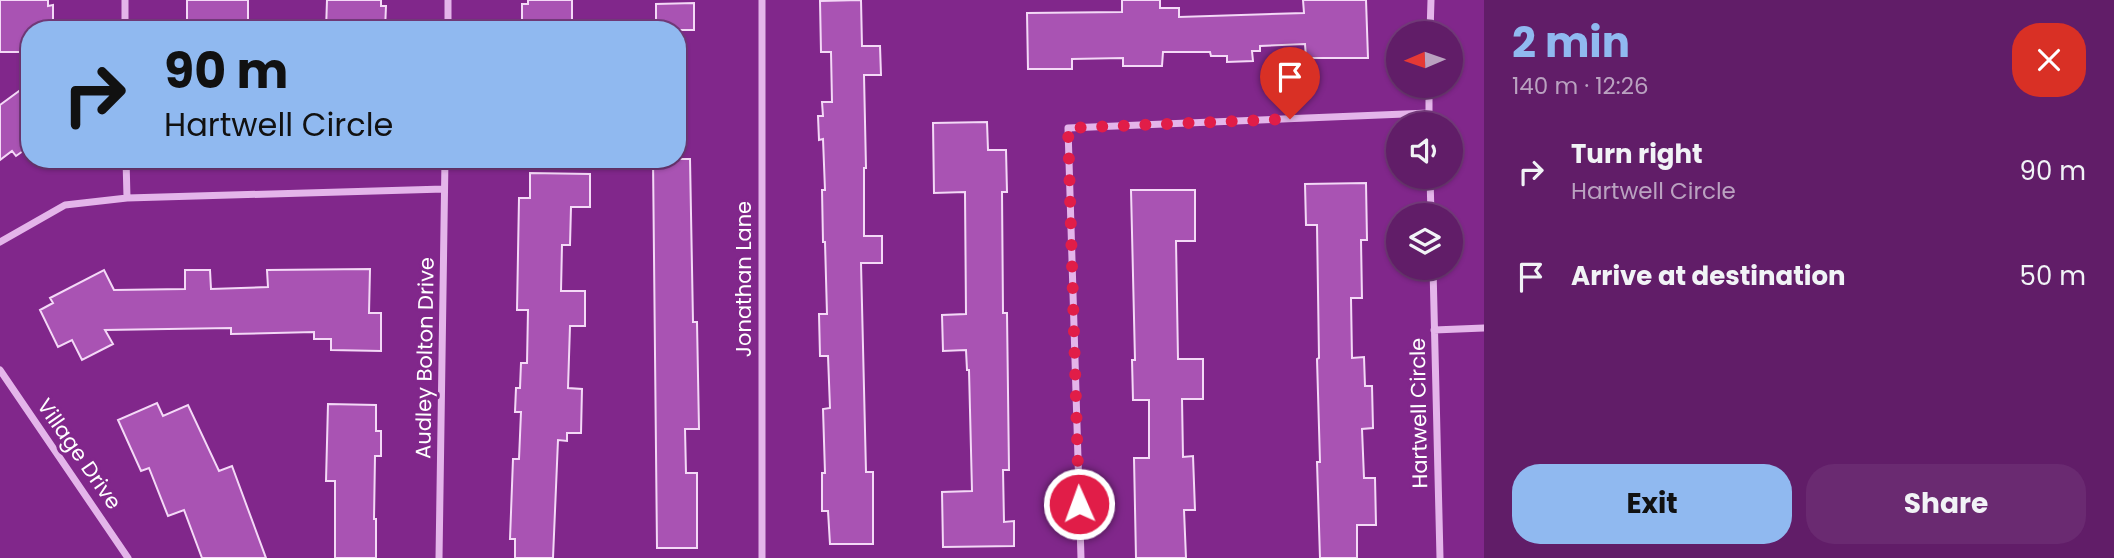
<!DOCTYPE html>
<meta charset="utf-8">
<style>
:root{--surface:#611d68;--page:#6a2a71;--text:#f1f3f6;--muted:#baa2c0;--line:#753b7c;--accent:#90b9f0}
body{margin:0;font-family:Poppins,sans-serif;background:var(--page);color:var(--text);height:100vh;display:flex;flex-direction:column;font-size:26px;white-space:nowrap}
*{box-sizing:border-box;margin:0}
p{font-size:23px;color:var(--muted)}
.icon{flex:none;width:38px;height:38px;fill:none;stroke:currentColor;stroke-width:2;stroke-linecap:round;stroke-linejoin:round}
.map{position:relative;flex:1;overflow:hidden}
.sheet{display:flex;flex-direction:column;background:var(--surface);width:630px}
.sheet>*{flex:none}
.banner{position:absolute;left:21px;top:21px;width:665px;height:147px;border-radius:28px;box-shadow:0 2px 5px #0004,0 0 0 2px var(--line);background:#90b9f0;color:#111;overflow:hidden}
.needle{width:46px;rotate:268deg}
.buttons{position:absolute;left:1386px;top:21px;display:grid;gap:14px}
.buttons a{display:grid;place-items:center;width:77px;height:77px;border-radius:50%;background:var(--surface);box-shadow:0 2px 5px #0004,0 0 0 2px var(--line);font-size:35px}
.pin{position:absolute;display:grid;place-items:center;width:60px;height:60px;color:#fff;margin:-72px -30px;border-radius:50% 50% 50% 0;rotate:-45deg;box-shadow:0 0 7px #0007}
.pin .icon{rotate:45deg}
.me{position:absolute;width:77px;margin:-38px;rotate:358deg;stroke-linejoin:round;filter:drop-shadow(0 0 5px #0008)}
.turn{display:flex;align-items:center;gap:24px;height:147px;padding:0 28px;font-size:32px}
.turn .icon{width:91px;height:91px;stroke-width:2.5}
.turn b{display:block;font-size:49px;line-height:60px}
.round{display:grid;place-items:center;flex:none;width:74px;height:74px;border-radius:28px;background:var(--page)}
.overview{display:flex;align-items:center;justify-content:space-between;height:119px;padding:0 28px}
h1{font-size:42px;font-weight:700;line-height:52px;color:var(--accent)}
.primary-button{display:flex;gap:14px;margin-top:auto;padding:14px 28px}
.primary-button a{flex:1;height:80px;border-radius:28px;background:var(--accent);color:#111;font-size:28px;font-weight:700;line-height:80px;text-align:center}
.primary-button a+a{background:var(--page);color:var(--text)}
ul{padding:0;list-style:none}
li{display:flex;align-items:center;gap:21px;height:105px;padding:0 28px}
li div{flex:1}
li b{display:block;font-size:26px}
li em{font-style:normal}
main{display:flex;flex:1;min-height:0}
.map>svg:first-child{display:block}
.building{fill:#a953b3;stroke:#f4d9f7;stroke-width:2}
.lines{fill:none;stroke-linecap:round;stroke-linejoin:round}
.minor{stroke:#e4b5ea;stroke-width:7}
.route{stroke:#e11d48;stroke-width:12;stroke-dasharray:0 21.6}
.labels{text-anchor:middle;stroke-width:6;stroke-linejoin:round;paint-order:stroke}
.street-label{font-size:21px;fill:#fff;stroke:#81278b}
</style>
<main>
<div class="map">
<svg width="1484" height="558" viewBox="0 0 1484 558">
<rect width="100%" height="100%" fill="#81278b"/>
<path class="building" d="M 0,0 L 48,0 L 48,6 L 53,5 L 53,30 L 30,30 L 30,52 L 0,52 Z
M 187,0 L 248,0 L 248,30 L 194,30 L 194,25 L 187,26 Z
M 327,0 L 381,0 L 381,6 L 386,6 L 385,30 L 326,30 Z
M 528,0 L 572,0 L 572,30 L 522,30 L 522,4 L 528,4 Z
M 861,0 L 862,46 L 880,46 L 881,75 L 864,75 L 866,168 L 864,168 L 864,236 L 882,236 L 882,263 L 861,263 L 866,472 L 873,472 L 873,544 L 830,544 L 828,511 L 822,511 L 822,473 L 825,473 L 823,409 L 830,408 L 828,356 L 820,356 L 819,314 L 827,314 L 825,242 L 823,242 L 822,190 L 825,190 L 823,139 L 819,140 L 818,116 L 823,116 L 822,102 L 832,102 L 831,52 L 821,52 L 820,1 Z
M 1122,0 L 1160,0 L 1160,8 L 1179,8 L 1179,17 L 1304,13 L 1303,0 L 1366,0 L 1368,58 L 1306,58 L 1305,44 L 1260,46 L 1260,51 L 1252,51 L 1253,61 L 1227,62 L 1227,56 L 1211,56 L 1210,52 L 1163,52 L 1162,66 L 1123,66 L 1123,58 L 1072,59 L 1072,69 L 1028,69 L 1027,13 L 1122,12 Z
M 694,3 L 694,30 L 656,30 L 656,4 Z
M 30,83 L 30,146 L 16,156 L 12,151 L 0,160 L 0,105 Z
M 987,122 L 988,150 L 1006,150 L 1007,192 L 1002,192 L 1003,313 L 1007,313 L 1009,470 L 1003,470 L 1004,522 L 1014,521 L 1014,546 L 943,547 L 942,492 L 972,491 L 969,370 L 967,370 L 966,350 L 943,351 L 942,315 L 966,314 L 965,192 L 934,193 L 933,123 Z
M 653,159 L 690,159 L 693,322 L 697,322 L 699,429 L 685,429 L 686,473 L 697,473 L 697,548 L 657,548 Z
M 530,173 L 590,174 L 590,207 L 571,207 L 570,245 L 562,245 L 561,291 L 585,291 L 585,326 L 570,326 L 568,388 L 582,389 L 581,433 L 567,433 L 567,441 L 558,440 L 553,558 L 515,558 L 515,539 L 510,539 L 513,459 L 519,459 L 521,412 L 515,412 L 516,388 L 520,388 L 521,363 L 527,363 L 528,310 L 517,310 L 519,198 L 530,198 Z
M 1366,183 L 1367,240 L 1361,240 L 1362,298 L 1351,298 L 1352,358 L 1364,357 L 1365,386 L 1372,386 L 1373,428 L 1362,429 L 1364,478 L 1375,478 L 1376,525 L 1357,525 L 1357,558 L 1320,558 L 1317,462 L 1320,462 L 1317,359 L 1319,358 L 1317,225 L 1306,225 L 1305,184 Z
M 1131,190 L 1195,190 L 1195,241 L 1176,241 L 1178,359 L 1203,359 L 1203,399 L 1182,399 L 1183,457 L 1193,456 L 1195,510 L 1184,510 L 1186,558 L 1136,558 L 1134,458 L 1149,458 L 1149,400 L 1133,400 L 1132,360 L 1135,360 Z
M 370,269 L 369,313 L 381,313 L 381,351 L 331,350 L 331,339 L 314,339 L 314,332 L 231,334 L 231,328 L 105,330 L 113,344 L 82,360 L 72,340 L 58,347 L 40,310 L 53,303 L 50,298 L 104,270 L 114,290 L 185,289 L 185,270 L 210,270 L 211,289 L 268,287 L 267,270 Z
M 157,403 L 163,416 L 188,405 L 219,471 L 232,466 L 266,558 L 202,558 L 184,510 L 168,516 L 149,468 L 141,471 L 118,420 Z
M 328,404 L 376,405 L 376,431 L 381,431 L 381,456 L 375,456 L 374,519 L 376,519 L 376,558 L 335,558 L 335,481 L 326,481 Z"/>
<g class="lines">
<path class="minor" d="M 125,0 L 125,30
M 448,30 L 448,0
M 1430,33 L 1431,0
M 1429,124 L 1429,86
M 126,159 L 127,198
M 1430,177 L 1431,215
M 0,242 L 65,205 L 127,198 L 444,189
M 1433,268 L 1440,558
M 1434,330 L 1484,328
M 0,370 L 128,558
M 439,558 L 445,159
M 762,558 L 762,0
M 1081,558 L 1068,128 L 1429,113"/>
</g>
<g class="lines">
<path class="route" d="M 1079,504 L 1068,128 L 1290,119"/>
</g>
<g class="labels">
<g class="street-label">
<text transform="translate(744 279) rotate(-90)" y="7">Jonathan Lane</text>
<text transform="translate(425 358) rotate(-89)" y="7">Audley Bolton Drive</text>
<text transform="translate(1419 413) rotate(-91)" y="7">Hartwell Circle</text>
<text transform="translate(79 454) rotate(55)" y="7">Village Drive</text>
</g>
</g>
</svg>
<div class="buttons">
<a><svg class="needle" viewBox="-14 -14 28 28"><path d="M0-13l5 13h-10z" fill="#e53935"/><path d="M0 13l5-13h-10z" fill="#baa2c0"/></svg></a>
<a><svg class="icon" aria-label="sound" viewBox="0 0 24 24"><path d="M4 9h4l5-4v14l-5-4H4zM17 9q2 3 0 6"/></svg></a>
<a><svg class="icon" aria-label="layers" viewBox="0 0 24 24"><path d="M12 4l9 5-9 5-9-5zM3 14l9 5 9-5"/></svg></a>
</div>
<div class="pin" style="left:1290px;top:119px;background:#d93025"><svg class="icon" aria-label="arrive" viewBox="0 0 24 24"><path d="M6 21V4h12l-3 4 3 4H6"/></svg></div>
<svg class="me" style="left:1079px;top:504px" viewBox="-20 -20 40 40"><circle r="17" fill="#e11d48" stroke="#fff" stroke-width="3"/><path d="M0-11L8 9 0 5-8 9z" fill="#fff"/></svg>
<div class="banner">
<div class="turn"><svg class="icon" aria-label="right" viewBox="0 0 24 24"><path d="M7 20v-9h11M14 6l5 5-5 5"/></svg><div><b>90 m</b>Hartwell Circle</div></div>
</div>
</div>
<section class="sheet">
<div class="overview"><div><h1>2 min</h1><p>140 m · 12:26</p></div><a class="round" style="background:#d93025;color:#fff"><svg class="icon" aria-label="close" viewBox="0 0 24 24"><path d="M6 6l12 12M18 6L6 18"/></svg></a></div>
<ul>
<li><svg class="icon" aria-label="right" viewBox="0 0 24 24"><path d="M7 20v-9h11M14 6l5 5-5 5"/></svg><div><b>Turn right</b><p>Hartwell Circle</p></div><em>90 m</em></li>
<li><svg class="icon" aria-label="arrive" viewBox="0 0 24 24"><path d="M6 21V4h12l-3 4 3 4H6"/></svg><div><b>Arrive at destination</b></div><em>50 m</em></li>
</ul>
<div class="primary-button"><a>Exit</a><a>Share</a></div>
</section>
</main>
